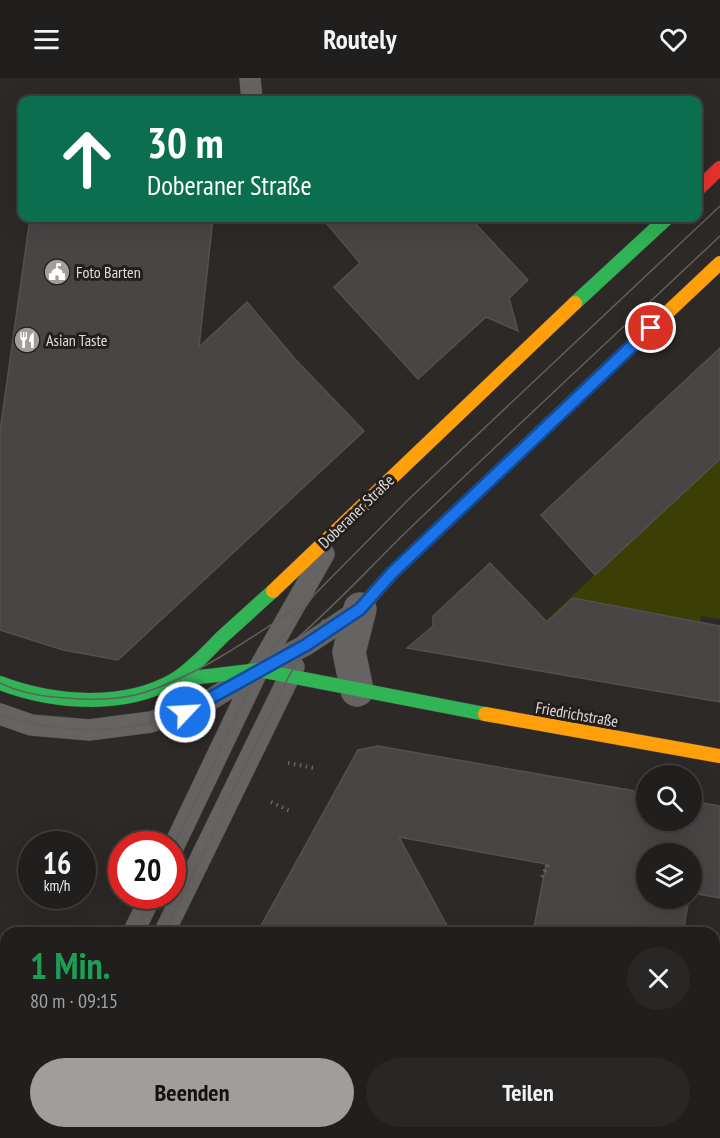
<!DOCTYPE html>
<html lang="de">
<meta charset="utf-8">
<style>
:root{--surface:#211f1d;--page:#292726;--text:#f1f3f6;--muted:#a2a2a4;--line:#3e3d3b;--accent:#a19d9b}
body{margin:0;font-family:"PT Sans Narrow",sans-serif;background:var(--page);color:var(--text);height:100vh;display:flex;flex-direction:column;font-size:22px;white-space:nowrap}
*{box-sizing:border-box;margin:0}
p{font-size:20px;color:var(--muted)}
.icon{flex:none;width:33px;height:33px;fill:none;stroke:currentColor;stroke-width:2;stroke-linecap:round;stroke-linejoin:round}
.map{position:relative;flex:1;overflow:hidden}
.sheet{position:absolute;left:0px;top:849px;width:720px;height:212px;display:flex;flex-direction:column;background:var(--surface);border-radius:18px 18px 0 0;box-shadow:0 6px 24px #0002,0 0 0 2px var(--line)}
.sheet>*{flex:none}
.top-card{position:absolute;left:18px;top:18px;width:684px;height:126px;border-radius:12px;box-shadow:0 6px 24px #0002,0 0 0 2px var(--line);background:#0b6e4f;color:#fff;overflow:hidden}
.fabs{position:absolute;left:636px;top:687px;display:grid;gap:12px}
.fabs a{display:grid;place-items:center;width:66px;height:66px;border-radius:50%;background:var(--surface);box-shadow:0 6px 24px #0002,0 0 0 2px var(--line);font-size:30px}
.speed{position:absolute;left:18px;top:753px;display:flex;gap:12px;font-size:30px;font-weight:700;text-align:center}
.speed>*{display:grid;place-content:center;width:78px;height:78px;border-radius:50%;background:var(--surface);box-shadow:0 6px 24px #0002,0 0 0 2px var(--line);line-height:1}
.speed small{font-size:15px;font-weight:400}
.speed .limit{border:9px solid #d22;background:#fff;color:#111}
.pin{position:absolute;display:grid;place-items:center;width:51px;height:51px;color:#fff;margin:-26px;border:3px solid #fff;border-radius:50%;box-shadow:0 2px 6px #0007}
.me{position:absolute;width:66px;margin:-33px;rotate:65deg;stroke-linejoin:round;filter:drop-shadow(0 0 4px #0008)}
.turn{display:flex;align-items:center;gap:21px;height:126px;padding:0 30px;font-size:27px}
.turn .icon{width:78px;height:78px;stroke-width:2.5}
.turn b{display:block;font-size:42px;line-height:51px}
.round{display:grid;place-items:center;flex:none;width:63px;height:63px;border-radius:32px;background:var(--page)}
.headline{display:flex;align-items:center;justify-content:space-between;height:102px;padding:0 30px}
h1{font-size:36px;font-weight:700;line-height:45px;color:#1e9e55}
.button{display:flex;gap:12px;margin-top:auto;padding:12px 30px}
.button a{flex:1;height:69px;border-radius:36px;background:var(--accent);color:#111;font-size:24px;font-weight:700;line-height:69px;text-align:center}
.button a+a{background:var(--page);color:var(--text)}
header{display:flex;justify-content:space-between;align-items:center;height:78px;padding:0 30px;background:var(--surface);font-size:27px;font-weight:700}
.map>svg:first-child{display:block}
.green{fill:#3c3f05}
.building{fill:#484645;stroke:#53504e;stroke-width:1.5}
.lines{fill:none;stroke-linecap:round;stroke-linejoin:round}
.lane-casing{stroke:#494645;stroke-width:22}
.street-casing{stroke:#494645;stroke-width:34}
.fast-casing{stroke:#494645;stroke-width:15}
.slow-casing{stroke:#494645;stroke-width:15}
.jam-casing{stroke:#494645;stroke-width:15}
.path{stroke:#686665;stroke-width:4;stroke-dasharray:1.5 4.5;stroke-linecap:butt}
.lane{stroke:#666462;stroke-width:21}
.street{stroke:#666462;stroke-width:33}
.fast{stroke:#30b455;stroke-width:14}
.slow{stroke:#ff9f0a;stroke-width:14}
.jam{stroke:#e5322d;stroke-width:14}
.tram{stroke:#625f5e;stroke-width:1.5}
.route-casing{stroke:#114b97;stroke-width:15}
.route{stroke:#1a73e8;stroke-width:10}
.labels{text-anchor:middle;stroke-width:6;stroke-linejoin:round;paint-order:stroke}
.poi-label{font-size:16px;fill:#e0dcda;stroke:#241f1c;text-anchor:start}
.street-label{font-size:16px;fill:#e0dcda;stroke:#241f1c}
</style>
<header><svg class="icon" aria-label="menu" viewBox="0 0 24 24"><path d="M4 6h16M4 12h16M4 18h16"/></svg>Routely<svg class="icon" aria-label="heart" viewBox="0 0 24 24"><path d="M12 20l-8-8c-3-5 5-10 8-4 3-6 11-1 8 4z"/></svg></header>
<div class="map">
<svg width="720" height="1060" viewBox="0 0 720 1060">
<rect width="100%" height="100%" fill="#2c2927"/>
<path class="green" d="M 720,381 L 720,541 L 701,538 L 700,544 L 632,531 L 532,555 Z"/>
<path class="building" d="M 30,140 L 213,140 L 199,269 L 247,224 L 295,281 L 364,353 L 118,582 L 63,572 L 0,552 L 0,353 Z
M 322,140 L 470,140 L 528,202 L 509,220 L 518,253 L 486,239 L 418,301 L 334,209 L 360,185 Z
M 720,270 L 720,381 L 595,497 L 541,437 Z
M 490,485 L 547,544 L 573,520 L 720,548 L 720,624 L 407,570 L 433,548 L 433,538 Z
M 378,668 L 646,715 L 646,742 L 692,742 L 692,723 L 720,728 L 720,820 L 692,815 L 692,776 L 646,776 L 646,820 L 689,820 L 683,855 L 533,855 L 546,786 L 399,759 L 451,855 L 257,855 L 358,672 Z"/>
<g class="lines">
<g class="lane-casing">
<path id="lane" d="M 250,0 L 252,22
M 0,636 L 31,647 L 89,652 L 151,644 L 210,622 L 258,592 L 306,567 L 360,531
M 172,772 L 258,592 L 324,476
M 133,855 L 151,818
M 164,855 L 294,589
M 35,1060 L 38,1054
M 64,1060 L 67,1054"/>
</g>
<g class="street-casing">
<path id="street" d="M 357,612 L 349,574 L 360,531"/>
</g>
<g class="fast-casing">
<path id="fast" d="M 575,225 L 667,140
M 360,531 L 392,495 L 581,316
M 175,602 L 258,592 L 485,636
M 0,605 C 53,625 123,631 174,602 C 192,591 207,574 222,559 C 239,544 256,528 273,513"/>
</g>
<g class="slow-casing">
<path id="slow" d="M 581,316 L 720,185
M 273,513 L 575,225
M 485,636 L 720,678"/>
</g>
<g class="jam-casing">
<path id="jam" d="M 698,111 L 720,90"/>
</g>
<path class="path" d="M 288,685 L 314,690
M 271,724 L 292,734
M 542,799 L 548,786"/>
<use href="#lane" class="lane"/>
<use href="#street" class="street"/>
<use href="#fast" class="fast"/>
<use href="#slow" class="slow"/>
<use href="#jam" class="jam"/>
<path class="tram" d="M 271,574 L 314,517 L 409,421 L 720,128
M 0,605 C 20,615 44,619 66,620 C 88,622 113,622 135,617 C 190,603 253,559 299,528
M 0,636 C 59,657 129,657 187,633 C 274,596 339,520 405,455 C 509,355 615,257 720,158
M 172,772 L 259,591
M 133,855 L 151,818
M 164,855 L 289,598 L 323,542
M 35,1060 L 38,1054
M 64,1060 L 67,1054"/>
</g>
<g class="lines">
<g class="route-casing">
<path id="route" d="M 185,634 L 306,567 L 360,531 L 392,495 L 651,250"/>
</g>
<use href="#route" class="route"/>
</g>
<defs>
<g id="civic-disc" transform="scale(1.35)"><circle r="9.5" fill="#a19d9b" stroke="#241f1c"/><path d="M-.6-6.5H3V-4.5H.6V-3L4-1V1h2V6H-6V1h2V-1L-.6-3ZM-1.2 2.5V6h2.4V2.5Z" fill="#fff"/></g>
<g id="restaurant-disc" transform="scale(1.35)"><circle r="9.5" fill="#a19d9b" stroke="#241f1c"/><path d="M-5-6h1v4h1v-4h1v4h1v-4h1v5L-1.5 .5V6h-2V.5L-5-1ZM5-6V6H3V1.5H1.5Q1.5-4 5-6Z" fill="#fff"/></g>
</defs>
<g fill-rule="evenodd">
<use href="#civic-disc" x="57" y="194"/>
<use href="#restaurant-disc" x="27" y="262"/>
</g>
<g class="labels">
<g class="poi-label">
<text x="76" y="200">Foto Barten</text>
<text x="46" y="268">Asian Taste</text>
</g>
<g class="street-label">
<text transform="translate(356 433) rotate(-44)" y="6">Doberaner Straße</text>
<text transform="translate(577 636) rotate(10)" y="6">Friedrichstraße</text>
</g>
</g>
</svg>
<div class="fabs">
<a><svg class="icon" aria-label="search" viewBox="0 0 24 24"><circle cx="10" cy="10" r="6"/><path d="M15 15l6 6"/></svg></a>
<a><svg class="icon" aria-label="layers" viewBox="0 0 24 24"><path d="M12 4l9 5-9 5-9-5zM3 14l9 5 9-5"/></svg></a>
</div>
<div class="speed"><div>16<small>km/h</small></div><div class="limit">20</div></div>
<div class="pin" style="left:651px;top:250px;background:#d93025"><svg class="icon" aria-label="arrive" viewBox="0 0 24 24"><path d="M6 21V4h12l-3 4 3 4H6"/></svg></div>
<svg class="me" style="left:185px;top:634px" viewBox="-20 -20 40 40"><circle r="17" fill="#1a73e8" stroke="#fff" stroke-width="3"/><path d="M0-11L8 9 0 5-8 9z" fill="#fff"/></svg>
<div class="top-card">
<div class="turn"><svg class="icon" aria-label="ahead" viewBox="0 0 24 24"><path d="M12 20V5M6 11l6-6 6 6"/></svg><div><b>30 m</b>Doberaner Straße</div></div>
</div>
<section class="sheet">
<div class="headline"><div><h1>1 Min.</h1><p>80 m · 09:15</p></div><a class="round"><svg class="icon" aria-label="close" viewBox="0 0 24 24"><path d="M6 6l12 12M18 6L6 18"/></svg></a></div>
<div class="button"><a>Beenden</a><a>Teilen</a></div>
</section>
</div>
